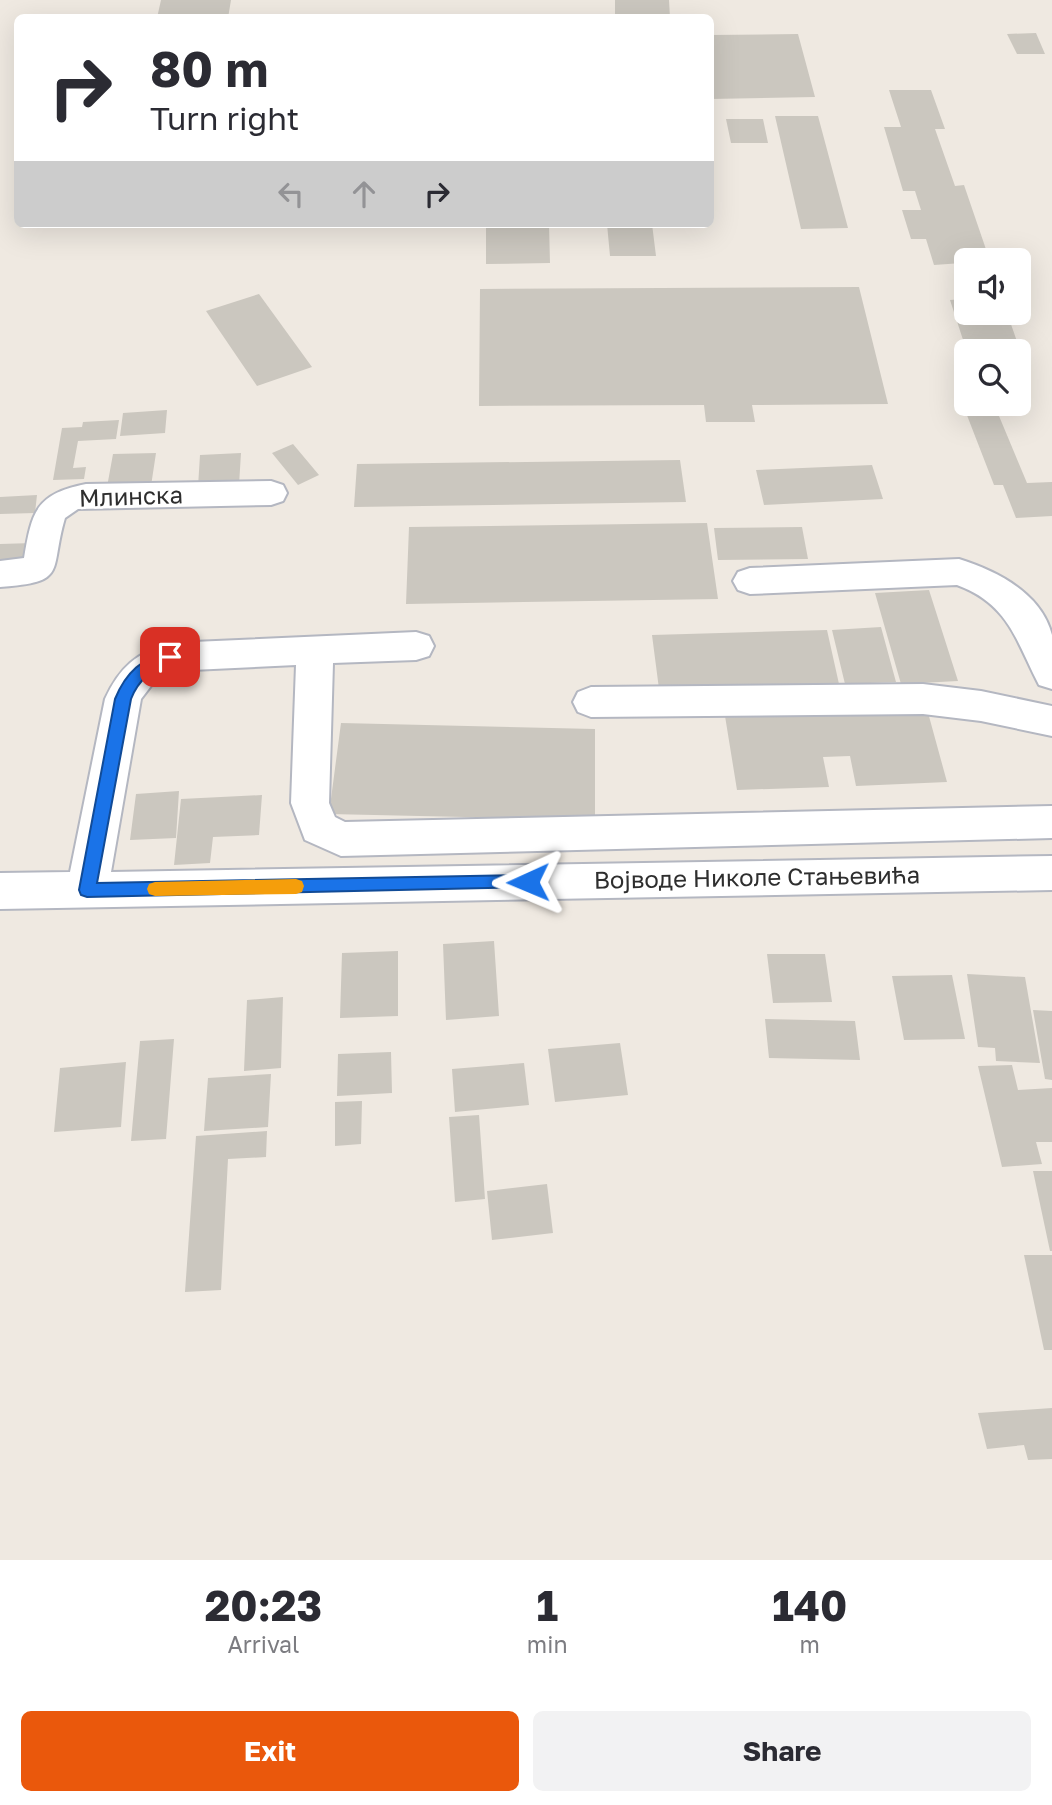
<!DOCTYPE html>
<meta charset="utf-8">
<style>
:root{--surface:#fff;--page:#f2f2f3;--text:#2b2b33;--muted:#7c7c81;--accent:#ea580c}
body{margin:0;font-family:"Golos Text",sans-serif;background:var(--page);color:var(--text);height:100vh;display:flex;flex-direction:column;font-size:26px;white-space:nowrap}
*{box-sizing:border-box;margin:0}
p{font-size:23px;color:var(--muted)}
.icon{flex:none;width:38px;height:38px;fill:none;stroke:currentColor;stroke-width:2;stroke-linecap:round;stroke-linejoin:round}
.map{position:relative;height:1560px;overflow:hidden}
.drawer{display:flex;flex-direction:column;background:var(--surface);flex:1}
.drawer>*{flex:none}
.top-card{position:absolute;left:14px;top:14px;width:700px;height:214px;border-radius:10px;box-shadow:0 7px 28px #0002;background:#fff;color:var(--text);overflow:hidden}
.fabs{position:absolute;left:954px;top:248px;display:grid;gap:14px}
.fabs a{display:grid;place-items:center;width:77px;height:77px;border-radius:10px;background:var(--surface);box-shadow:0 7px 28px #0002;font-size:35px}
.pin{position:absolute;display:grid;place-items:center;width:60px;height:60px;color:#fff;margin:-30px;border-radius:14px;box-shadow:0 4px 10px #0006}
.me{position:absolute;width:77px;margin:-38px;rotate:269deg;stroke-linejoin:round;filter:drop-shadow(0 0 5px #0008)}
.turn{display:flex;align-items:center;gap:24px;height:147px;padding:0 21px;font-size:32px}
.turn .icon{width:91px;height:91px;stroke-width:2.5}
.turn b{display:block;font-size:49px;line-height:60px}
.lanes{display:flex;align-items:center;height:66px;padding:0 21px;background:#0003;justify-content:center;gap:35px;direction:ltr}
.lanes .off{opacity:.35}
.eta{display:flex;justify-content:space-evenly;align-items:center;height:119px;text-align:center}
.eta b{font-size:42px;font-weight:700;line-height:49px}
.action{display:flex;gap:14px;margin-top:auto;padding:14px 21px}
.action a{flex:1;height:80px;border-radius:10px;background:var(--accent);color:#fff;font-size:28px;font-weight:700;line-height:80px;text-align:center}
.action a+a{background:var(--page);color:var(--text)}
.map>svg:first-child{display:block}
.building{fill:#cbc7bf}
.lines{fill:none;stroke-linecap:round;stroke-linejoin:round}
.minor-casing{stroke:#b4b7c1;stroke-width:4}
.minor{fill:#fff;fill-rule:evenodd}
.route{fill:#1a73e8;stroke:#114b97;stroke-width:2}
.slow{fill:#f59e0b}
.labels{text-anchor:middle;stroke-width:5;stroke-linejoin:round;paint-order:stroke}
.street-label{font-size:24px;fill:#2e2e2e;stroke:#fff}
</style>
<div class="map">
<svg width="1052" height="1560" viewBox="0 0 1052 1560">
<rect width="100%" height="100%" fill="#efe9e1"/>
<path class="building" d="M 161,0 L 231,0 L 228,18 L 157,18 Z
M 615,0 L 669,0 L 670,18 L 615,18 Z
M 1036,33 L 1045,54 L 1017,54 L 1007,34 Z
M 798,34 L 815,97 L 710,99 L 710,35 Z
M 889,90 L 931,90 L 945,129 L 935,129 L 955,186 L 964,185 L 990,261 L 934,265 L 926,239 L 911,239 L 902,210 L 921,210 L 915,191 L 903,191 L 884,127 L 901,127 Z
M 775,116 L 818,116 L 848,228 L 801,229 Z
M 726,119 L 763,119 L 768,143 L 731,143 Z
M 486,224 L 549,224 L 550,263 L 486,264 Z
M 607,224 L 652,224 L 656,256 L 610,256 Z
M 966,284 L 966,313 L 1007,313 L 1027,370 L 1018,370 L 1018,352 L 967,352 L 950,300 L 963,299 L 959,285 Z
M 859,287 L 888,404 L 752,405 L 755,422 L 706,422 L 704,405 L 479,406 L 480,289 Z
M 259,294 L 312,367 L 257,386 L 206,311 Z
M 994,404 L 1027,483 L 1052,482 L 1052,516 L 1016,518 L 1003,485 L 994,485 L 963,405 Z
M 167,410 L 165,433 L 120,436 L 123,413 Z
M 119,420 L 116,439 L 78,441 L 73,468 L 86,467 L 84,479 L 53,480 L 62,428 L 82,427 L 83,422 Z
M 293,444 L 319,475 L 298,485 L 272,453 Z
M 156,453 L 151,486 L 107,487 L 113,454 Z
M 241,453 L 239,485 L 198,487 L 200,455 Z
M 680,460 L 686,502 L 354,507 L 357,464 Z
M 872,465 L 883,499 L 764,505 L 756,470 Z
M 37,495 L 35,513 L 0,514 L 0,497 Z
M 707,523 L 718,599 L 406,604 L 409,527 Z
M 802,527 L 808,559 L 718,560 L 714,528 Z
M 33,543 L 29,561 L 0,563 L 0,544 Z
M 929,590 L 958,681 L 901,684 L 875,593 Z
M 881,627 L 896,682 L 845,684 L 832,630 Z
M 827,630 L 839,684 L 659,689 L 652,635 Z
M 927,709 L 947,782 L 856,786 L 850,756 L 823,757 L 829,787 L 737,790 L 725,716 Z
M 341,723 L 595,729 L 595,820 L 329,814 Z
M 179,791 L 176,838 L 130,840 L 136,794 Z
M 262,795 L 259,835 L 213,837 L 210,863 L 174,865 L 181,799 Z
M 494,941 L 499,1016 L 446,1020 L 443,944 Z
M 398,951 L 398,1016 L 340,1018 L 342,953 Z
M 767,954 L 825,954 L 832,1002 L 773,1003 Z
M 967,974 L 1025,977 L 1040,1063 L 996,1061 L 995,1048 L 978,1047 Z
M 952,975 L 965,1039 L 904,1040 L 892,976 Z
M 283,997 L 281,1068 L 244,1071 L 247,1000 Z
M 1033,1010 L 1052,1011 L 1052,1080 L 1045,1079 Z
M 765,1019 L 855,1021 L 860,1060 L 769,1058 Z
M 174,1039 L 166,1139 L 131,1141 L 140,1041 Z
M 620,1043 L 628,1095 L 555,1102 L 548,1049 Z
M 391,1052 L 392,1093 L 337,1096 L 338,1054 Z
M 126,1062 L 121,1127 L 54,1132 L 60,1068 Z
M 524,1063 L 529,1105 L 455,1112 L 452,1069 Z
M 1012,1065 L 1018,1090 L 1052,1088 L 1052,1142 L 1036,1142 L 1042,1164 L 1002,1167 L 978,1066 Z
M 271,1074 L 268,1127 L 204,1131 L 208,1078 Z
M 362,1101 L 361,1144 L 335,1146 L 335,1102 Z
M 479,1115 L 485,1199 L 455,1202 L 449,1117 Z
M 267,1131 L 266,1157 L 228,1159 L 221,1290 L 185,1292 L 196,1136 Z
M 1033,1171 L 1052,1171 L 1052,1251 L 1050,1251 Z
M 547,1184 L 553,1233 L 492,1240 L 487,1191 Z
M 1024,1255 L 1052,1255 L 1052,1350 L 1044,1350 Z
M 1052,1408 L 1052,1459 L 1028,1460 L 1024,1445 L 987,1449 L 978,1413 Z"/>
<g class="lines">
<g class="minor-casing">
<path id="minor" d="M 271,481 L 283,485 L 287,493 L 283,501 L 271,505 L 78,509 L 65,518 C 49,572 69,582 0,587 L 0,561 L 24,558 C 32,511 36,494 86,484 Z
M 959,559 C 997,571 1041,593 1052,635 C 1052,651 1052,673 1052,689 L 1039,685 C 1016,641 1009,604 957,585 L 750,594 L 738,590 L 733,581 L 738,572 L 750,568 Z
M 416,632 L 429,636 L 434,646 L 429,656 L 416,660 L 333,663 L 329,803 L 335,817 L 345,822 L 1052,806 L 1052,838 L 341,856 L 305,840 L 291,803 L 296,665 L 171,671 L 154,682 L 141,699 L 111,872 L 1052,856 L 1052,890 L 0,909 L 0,873 L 70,872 L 105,699 C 120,667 136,653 170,643 Z
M 923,684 L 981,691 L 1052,706 L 1052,736 L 981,721 L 923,714 L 591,717 L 578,712 L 573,702 L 578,692 L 591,687 Z"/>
</g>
<use href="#minor" class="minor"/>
</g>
<path class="route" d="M 170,651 L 175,653 L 177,657 L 175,661 C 154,667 139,678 131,699 L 97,883 L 528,875 L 534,877 L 537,882 L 534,887 L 87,897 L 81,895 L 79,890 L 115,699 C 126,672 142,658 170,651 Z"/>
<path class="slow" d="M 296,879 L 302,881 L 304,886 L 302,892 L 296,894 L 155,896 L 149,894 L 147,889 L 149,884 L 155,882 Z"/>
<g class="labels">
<g class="street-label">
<text transform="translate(131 497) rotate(-2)" y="8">Млинска</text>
<text transform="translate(757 878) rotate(-1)" y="8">Војводе Николе Стањевића</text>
</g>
</g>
</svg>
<div class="fabs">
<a><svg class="icon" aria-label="sound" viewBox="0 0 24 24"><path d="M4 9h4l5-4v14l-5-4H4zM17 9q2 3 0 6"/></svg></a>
<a><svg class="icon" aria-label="search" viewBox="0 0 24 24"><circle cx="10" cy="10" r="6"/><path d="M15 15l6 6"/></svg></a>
</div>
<div class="pin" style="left:170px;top:657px;background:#d93025"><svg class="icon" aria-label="arrive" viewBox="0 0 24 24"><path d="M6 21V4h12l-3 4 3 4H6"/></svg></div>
<svg class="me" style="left:528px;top:882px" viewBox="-20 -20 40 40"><path d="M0-17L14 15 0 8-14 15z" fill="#1a73e8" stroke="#fff" stroke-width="4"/></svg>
<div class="top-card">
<div class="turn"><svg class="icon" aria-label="right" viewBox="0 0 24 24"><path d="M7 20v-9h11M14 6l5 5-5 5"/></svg><div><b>80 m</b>Turn right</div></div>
<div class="lanes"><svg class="icon off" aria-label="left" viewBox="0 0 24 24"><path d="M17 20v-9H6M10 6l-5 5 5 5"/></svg><svg class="icon off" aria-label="ahead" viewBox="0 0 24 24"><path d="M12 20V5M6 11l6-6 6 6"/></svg><svg class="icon" aria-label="right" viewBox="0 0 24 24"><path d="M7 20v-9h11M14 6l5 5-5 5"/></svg></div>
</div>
</div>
<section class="drawer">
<div class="eta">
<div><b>20:23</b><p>Arrival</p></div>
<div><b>1</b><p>min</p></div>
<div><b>140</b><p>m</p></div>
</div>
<div class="action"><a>Exit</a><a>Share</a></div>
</section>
